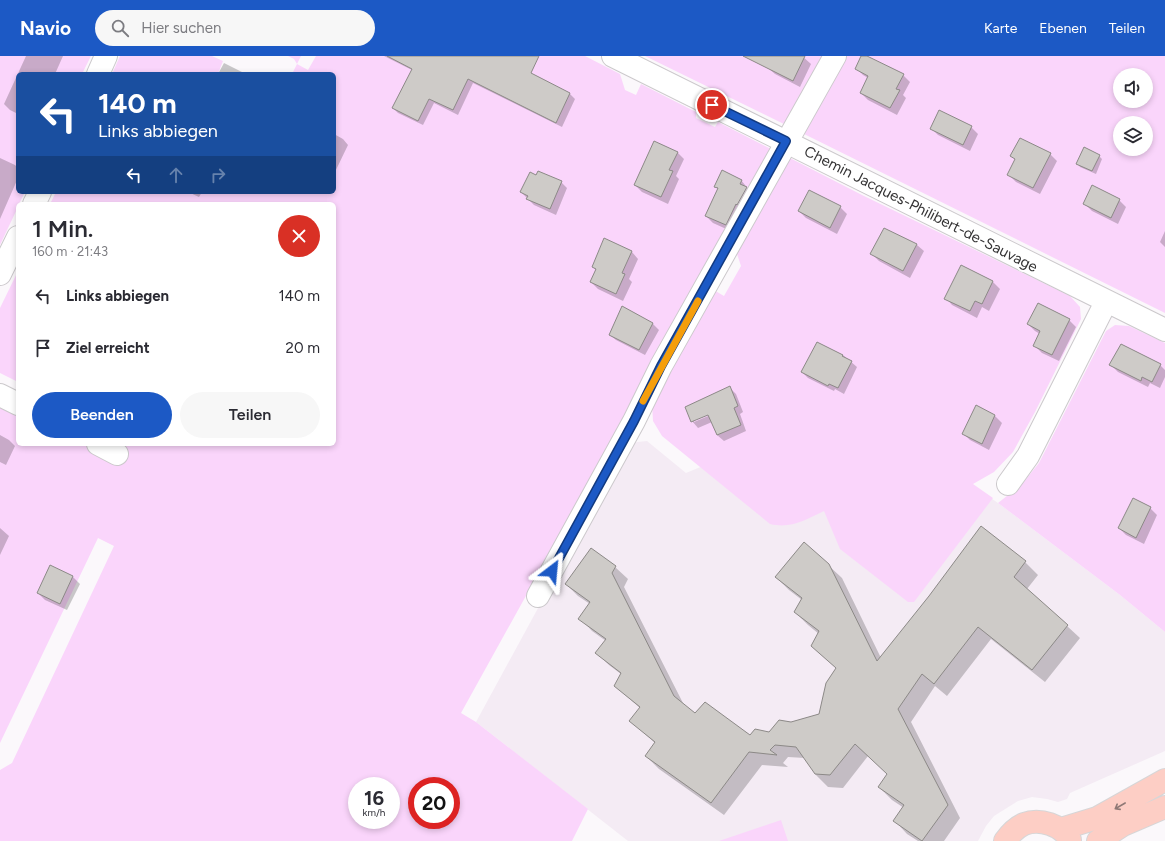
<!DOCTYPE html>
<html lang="de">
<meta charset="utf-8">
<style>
:root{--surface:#fff;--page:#f7f7f7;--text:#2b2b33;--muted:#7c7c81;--accent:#1c59c5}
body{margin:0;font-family:Figtree,sans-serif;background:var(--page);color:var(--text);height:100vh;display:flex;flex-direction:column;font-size:15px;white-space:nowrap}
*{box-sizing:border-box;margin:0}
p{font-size:13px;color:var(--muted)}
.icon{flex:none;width:22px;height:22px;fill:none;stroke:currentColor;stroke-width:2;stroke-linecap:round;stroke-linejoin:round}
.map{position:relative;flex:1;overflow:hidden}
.sheet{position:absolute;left:16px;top:146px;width:320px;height:244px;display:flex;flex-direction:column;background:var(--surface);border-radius:6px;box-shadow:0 2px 6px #0003}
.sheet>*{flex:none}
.hud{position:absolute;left:16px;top:16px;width:320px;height:122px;border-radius:6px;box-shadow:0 2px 6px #0003;background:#1a4fa0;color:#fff;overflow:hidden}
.controls{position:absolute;left:1113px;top:12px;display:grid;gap:8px}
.controls a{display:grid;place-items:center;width:40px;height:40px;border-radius:50%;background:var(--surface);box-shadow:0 2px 6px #0003;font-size:20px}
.speed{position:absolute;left:348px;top:721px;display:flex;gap:8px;font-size:20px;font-weight:700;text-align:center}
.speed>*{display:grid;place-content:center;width:52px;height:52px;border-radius:50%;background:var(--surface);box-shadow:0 2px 6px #0003;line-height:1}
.speed small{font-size:10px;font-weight:400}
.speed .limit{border:6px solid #d22;background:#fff;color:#111}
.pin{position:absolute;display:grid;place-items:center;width:34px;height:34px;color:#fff;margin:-17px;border:2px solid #fff;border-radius:50%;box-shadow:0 1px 4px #0007}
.me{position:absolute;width:44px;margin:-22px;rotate:29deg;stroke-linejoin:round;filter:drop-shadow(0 0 3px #0008)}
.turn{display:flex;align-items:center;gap:14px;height:84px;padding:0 16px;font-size:18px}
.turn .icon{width:52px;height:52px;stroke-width:2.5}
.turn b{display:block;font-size:28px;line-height:34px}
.lanes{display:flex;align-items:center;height:38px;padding:0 16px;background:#0003;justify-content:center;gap:20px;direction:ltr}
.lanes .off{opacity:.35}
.round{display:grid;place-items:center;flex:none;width:42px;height:42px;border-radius:21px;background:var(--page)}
.summary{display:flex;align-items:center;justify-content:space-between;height:68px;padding:0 16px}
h1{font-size:24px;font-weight:600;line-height:30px}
.primary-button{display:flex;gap:8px;margin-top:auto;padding:8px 16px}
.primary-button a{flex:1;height:46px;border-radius:24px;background:var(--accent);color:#fff;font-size:16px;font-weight:600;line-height:46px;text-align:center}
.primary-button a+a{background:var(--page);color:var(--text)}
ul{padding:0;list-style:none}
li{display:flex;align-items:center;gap:12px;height:52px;padding:0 16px}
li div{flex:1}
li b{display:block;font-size:15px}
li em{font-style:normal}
header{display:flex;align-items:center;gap:24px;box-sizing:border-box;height:56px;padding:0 20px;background:var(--accent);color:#fff}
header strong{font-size:19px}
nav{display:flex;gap:22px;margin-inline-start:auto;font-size:14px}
.search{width:280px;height:36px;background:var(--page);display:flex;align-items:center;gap:10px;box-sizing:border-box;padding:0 14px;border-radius:22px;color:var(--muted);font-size:15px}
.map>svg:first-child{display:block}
.built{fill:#f4ebf4}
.green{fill:#fad5fb;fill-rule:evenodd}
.shadow{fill:#0003;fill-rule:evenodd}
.building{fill:#cecbc8;stroke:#8c8987}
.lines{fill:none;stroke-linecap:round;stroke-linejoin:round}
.minor-casing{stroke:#ccc9cc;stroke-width:24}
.major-casing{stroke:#d7d6d7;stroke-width:24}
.minor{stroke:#fff;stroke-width:22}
.major{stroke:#fdcec5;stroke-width:22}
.oneway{stroke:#8f7976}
.route-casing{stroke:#123a80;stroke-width:10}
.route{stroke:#1c59c5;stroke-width:7}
.slow{stroke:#f59e0b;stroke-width:7}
.labels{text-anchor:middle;stroke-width:4;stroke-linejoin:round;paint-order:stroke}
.street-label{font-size:15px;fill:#353435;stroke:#fff}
</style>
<header>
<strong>Navio</strong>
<div class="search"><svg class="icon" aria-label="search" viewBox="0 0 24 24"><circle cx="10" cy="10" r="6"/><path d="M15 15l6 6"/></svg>Hier suchen</div>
<nav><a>Karte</a><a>Ebenen</a><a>Teilen</a></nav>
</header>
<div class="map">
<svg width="1165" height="785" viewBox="0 0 1165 785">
<rect width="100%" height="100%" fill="#fbf8fb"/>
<path class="built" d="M 853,348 L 998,447 L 1120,539 L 1165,576 L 1165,695 L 1070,737 L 1067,743 L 1058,746 L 1047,743 L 1032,741 L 1018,745 L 994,760 L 986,770 L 978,785 L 628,785 L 476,666 L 628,387 L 647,385 L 686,417 Z"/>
<path class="green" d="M 0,0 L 91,0 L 82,18 L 18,18 L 18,136 L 25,136 L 19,148 L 18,148 L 18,151 L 0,189 Z
M 120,0 L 212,0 L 223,5 L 218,18 L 112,18 Z
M 288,0 L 301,0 L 297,8 L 308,14 L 316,0 L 585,0 L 620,18 L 625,34 L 636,39 L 641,28 L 696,56 L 696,62 L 715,71 L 718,66 L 773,94 L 461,657 L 476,666 L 588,753 L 572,785 L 0,785 L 0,714 L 12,707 L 114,490 L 98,482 L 0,687 L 0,348 L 18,357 L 18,388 L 82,388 L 114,403 L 121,388 L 334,388 L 334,148 L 50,148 L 56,136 L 334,136 L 334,18 L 292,18 L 297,8 L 294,3 ZM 357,730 L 391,730 L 391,764 L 357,764 ZM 417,730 L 451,730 L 451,764 L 417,764 Z
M 645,0 L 827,0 L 788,70 Z
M 843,0 L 1165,0 L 1165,257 L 800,76 ZM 1120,19 L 1146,19 L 1146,45 L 1120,45 ZM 1120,67 L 1146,67 L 1146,93 L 1120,93 Z
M 786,100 L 862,139 L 1070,240 L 1080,251 L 1081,263 L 1035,356 L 1013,396 L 994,416 L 973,428 L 993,442 L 914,546 L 908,546 L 840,493 L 824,455 C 805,464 791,473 770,468 L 662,380 L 653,365 L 652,348 L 712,233 L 724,240 L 741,210 L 735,192 Z
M 18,215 L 18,326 L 0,317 L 0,252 Z
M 1115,269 L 1129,270 L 1165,287 L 1165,576 L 1120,539 L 998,447 L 1022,428 L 1039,407 L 1106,275 Z
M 781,764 L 788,785 L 719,785 Z"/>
<path class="shadow" d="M 26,0 L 63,0 L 55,18 L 18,18 L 18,58 L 10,54 L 4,48 Z
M 384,0 L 476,0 L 519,12 L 570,38 L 575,43 L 562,71 L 473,27 L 458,59 L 434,47 L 423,69 L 398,57 L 393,52 L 412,14 Z
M 773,0 L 802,0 L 811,8 L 800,31 L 775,18 L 768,12 Z
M 862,0 L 865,0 L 903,19 L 910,26 L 903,39 L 906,42 L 897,59 L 868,44 L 861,37 L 868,22 L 863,19 L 856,12 Z
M 224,7 L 246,18 L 218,18 Z
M 971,71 L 978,78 L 970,95 L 938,79 L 931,72 Z
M 334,78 L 343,83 L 348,89 L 334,118 Z
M 677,96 L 684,103 L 676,120 L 679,123 L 668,148 L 642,136 L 635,129 Z
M 1050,98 L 1057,105 L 1040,138 L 1016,126 L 1009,119 L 1016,104 L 1012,100 Z
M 1099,100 L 1102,103 L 1096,118 L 1080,111 L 1077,107 Z
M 0,102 L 15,109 L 18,112 L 18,122 L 0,163 Z
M 537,120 L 561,126 L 567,132 L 556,159 L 534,149 L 521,136 Z
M 741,124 L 753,139 L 733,176 L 713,167 L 706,160 L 719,134 L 715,130 Z
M 188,136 L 202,136 L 199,141 Z
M 1119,144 L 1126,151 L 1118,168 L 1092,155 L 1085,148 Z
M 840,151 L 847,158 L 837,178 L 806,162 L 799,155 Z
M 885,173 L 917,189 L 924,195 L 910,222 L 879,205 L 872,198 Z
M 1165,175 L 1165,191 L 1160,186 Z
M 632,196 L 638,203 L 629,223 L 632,226 L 623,245 L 598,233 L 591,226 L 596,214 L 593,211 Z
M 993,226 L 1000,233 L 989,255 L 982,251 L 977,262 L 952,249 L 946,242 Z
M 623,251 L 653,268 L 659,274 L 645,299 L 616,284 L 610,279 Z
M 1069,264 L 1076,271 L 1059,305 L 1042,297 L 1035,290 L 1040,278 L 1035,275 L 1028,268 Z
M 817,287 L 843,299 L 857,311 L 844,338 L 835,333 L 834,335 L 808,322 L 802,316 Z
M 1121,289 L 1160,309 L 1165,314 L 1165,321 L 1160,332 L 1150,327 L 1148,331 L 1118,316 L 1111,309 Z
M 730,332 L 736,338 L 743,356 L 740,358 L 746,375 L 724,385 L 717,379 L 712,366 L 698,372 L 692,365 L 686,351 ZM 713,356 L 713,358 L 694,366 L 694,364 Z
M 976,351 L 995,360 L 1002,367 L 989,394 L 970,384 L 963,377 Z
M 0,379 L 9,384 L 15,390 L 6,409 L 0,406 Z
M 1150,452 L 1157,459 L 1144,488 L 1126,479 L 1119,472 Z
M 0,472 L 9,480 L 0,499 Z
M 981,472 L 1025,506 L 1038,519 L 1027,533 L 1080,582 L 1045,626 L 991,583 L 947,640 L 935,630 L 911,666 L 960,762 L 944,785 L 918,785 L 907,778 L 895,765 L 904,752 L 892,744 L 879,731 L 888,718 L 868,700 L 843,732 L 828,731 L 815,718 L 805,702 L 788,701 L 783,707 L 788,711 L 762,709 L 724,759 L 659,713 L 646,700 L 655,687 L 631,665 L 640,652 L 615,630 L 621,618 L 609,609 L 597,597 L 606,585 L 592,575 L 580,562 L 590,548 L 578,540 L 566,528 L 615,511 L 628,523 L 624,531 L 684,649 L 695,658 L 750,680 L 770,677 L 791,667 L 820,659 L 837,613 L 812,590 L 819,578 L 808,569 L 795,556 L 802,544 L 789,534 L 776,521 L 828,509 L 842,522 L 881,602 L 930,540 Z
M 73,521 L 80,528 L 67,554 L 45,544 L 38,537 Z"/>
<path class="building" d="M 387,0 L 539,0 L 531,17 L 570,37 L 556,67 L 468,23 L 453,54 L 429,43 L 418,65 L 392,52 L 412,13 Z
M 743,0 L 805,0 L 793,25 Z
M 861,0 L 867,0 L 904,18 L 896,33 L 900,34 L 890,52 L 860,37 L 868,20 L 855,13 Z
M 939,54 L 972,70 L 963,89 L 930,73 Z
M 1020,82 L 1051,97 L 1033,132 L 1007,119 L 1015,103 L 1010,100 Z
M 654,85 L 678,96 L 669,114 L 673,115 L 661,141 L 634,129 Z
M 1084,91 L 1100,99 L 1092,115 L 1076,108 Z
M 722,114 L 742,124 L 740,128 L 747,131 L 737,149 L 736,148 L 726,169 L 705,160 L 718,132 L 714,131 Z
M 538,115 L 562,125 L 550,153 L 526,143 L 528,140 L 520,136 L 530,116 L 536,119 Z
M 1092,129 L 1120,143 L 1111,162 L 1083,148 Z
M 809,134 L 841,150 L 830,172 L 798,155 Z
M 884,172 L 917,188 L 903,215 L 870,198 Z
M 604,182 L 632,195 L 622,217 L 625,218 L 616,238 L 590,226 L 596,213 L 592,211 Z
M 961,209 L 993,225 L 982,248 L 975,245 L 970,255 L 944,243 Z
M 1038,247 L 1070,263 L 1052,299 L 1033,290 L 1040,275 L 1027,268 Z
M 622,250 L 653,267 L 639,294 L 609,279 Z
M 817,286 L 843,299 L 842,300 L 852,305 L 838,332 L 829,328 L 828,330 L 801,316 Z
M 1121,288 L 1161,308 L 1152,326 L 1142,321 L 1141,325 L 1109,309 Z
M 730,330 L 738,350 L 734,352 L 741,369 L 717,379 L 708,359 L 691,366 L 685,351 Z
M 976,349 L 995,359 L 982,388 L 962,378 Z
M 1133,442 L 1151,451 L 1136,482 L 1118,472 Z
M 981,470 L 1026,505 L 1014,521 L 1068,569 L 1032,614 L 978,571 L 934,628 L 922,618 L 898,653 L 948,749 L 922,785 L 893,765 L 904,749 L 878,731 L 887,718 L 855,688 L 830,719 L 815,718 L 796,691 L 775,689 L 770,694 L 777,699 L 749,696 L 711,747 L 645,700 L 655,686 L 629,665 L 640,651 L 614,630 L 621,617 L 595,597 L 606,583 L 578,563 L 590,546 L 565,528 L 591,492 L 616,510 L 612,517 L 674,640 L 695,657 L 705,646 L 750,679 L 755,673 L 769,676 L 779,664 L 791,666 L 819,658 L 826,627 L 836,612 L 811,590 L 819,575 L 794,556 L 802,542 L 775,521 L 804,486 L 829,508 L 877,605 L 929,540 Z
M 50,509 L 73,520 L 60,548 L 37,537 Z"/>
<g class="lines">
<g class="minor-casing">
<path id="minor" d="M 613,0 L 1165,274
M 98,18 L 106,0
M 34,148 L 40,136
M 0,218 L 18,181
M 0,339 L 18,348
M 98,388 L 117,398
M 1008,428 L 1028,400 L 1106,246
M 538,540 L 634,365 L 661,310 L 835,0"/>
</g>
<g class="major-casing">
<path id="major" d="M 1061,773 L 1097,762 L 1165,724
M 1005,785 C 1010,778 1015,772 1024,768 C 1040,762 1062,769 1070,784
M 1098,785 L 1123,769 L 1165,751"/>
</g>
<use href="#minor" class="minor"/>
<use href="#major" class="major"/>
</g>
<defs><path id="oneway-shaft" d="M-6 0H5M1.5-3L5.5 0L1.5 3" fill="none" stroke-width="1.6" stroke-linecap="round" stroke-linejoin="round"/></defs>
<use class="oneway" href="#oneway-shaft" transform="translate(1120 750) rotate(150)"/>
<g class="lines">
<g class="route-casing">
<path id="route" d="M 552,515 L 634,365 L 661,310 L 786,85 L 712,49"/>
</g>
<use href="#route" class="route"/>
<path class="slow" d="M 643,345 L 698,245"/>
</g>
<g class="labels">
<g class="street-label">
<text transform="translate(921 153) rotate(27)" y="5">Chemin Jacques-Philibert-de-Sauvage</text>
</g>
</g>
</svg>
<div class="controls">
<a><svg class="icon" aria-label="sound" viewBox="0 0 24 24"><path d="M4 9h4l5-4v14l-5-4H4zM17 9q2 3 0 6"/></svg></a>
<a><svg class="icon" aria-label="layers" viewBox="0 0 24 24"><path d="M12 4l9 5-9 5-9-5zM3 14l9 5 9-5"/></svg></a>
</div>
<div class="speed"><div>16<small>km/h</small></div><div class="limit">20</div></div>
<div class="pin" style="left:712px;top:49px;background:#d93025"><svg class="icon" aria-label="arrive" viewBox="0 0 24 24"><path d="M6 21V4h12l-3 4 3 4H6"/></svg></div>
<svg class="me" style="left:552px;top:515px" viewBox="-20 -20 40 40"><path d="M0-17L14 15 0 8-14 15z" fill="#1c59c5" stroke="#fff" stroke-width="4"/></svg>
<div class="hud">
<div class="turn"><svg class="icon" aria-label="left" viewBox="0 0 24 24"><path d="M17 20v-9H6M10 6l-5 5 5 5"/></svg><div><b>140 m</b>Links abbiegen</div></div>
<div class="lanes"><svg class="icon" aria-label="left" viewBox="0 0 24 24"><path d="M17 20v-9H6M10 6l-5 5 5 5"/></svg><svg class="icon off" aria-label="ahead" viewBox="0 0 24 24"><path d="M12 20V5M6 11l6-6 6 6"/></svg><svg class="icon off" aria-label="right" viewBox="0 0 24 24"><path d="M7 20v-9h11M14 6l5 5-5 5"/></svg></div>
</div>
<section class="sheet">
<div class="summary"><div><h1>1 Min.</h1><p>160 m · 21:43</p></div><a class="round" style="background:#d93025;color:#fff"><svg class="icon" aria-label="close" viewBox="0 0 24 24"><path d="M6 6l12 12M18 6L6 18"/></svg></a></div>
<ul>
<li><svg class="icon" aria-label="left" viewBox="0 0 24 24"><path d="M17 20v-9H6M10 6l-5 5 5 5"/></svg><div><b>Links abbiegen</b></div><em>140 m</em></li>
<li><svg class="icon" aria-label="arrive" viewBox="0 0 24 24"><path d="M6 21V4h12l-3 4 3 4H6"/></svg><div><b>Ziel erreicht</b></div><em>20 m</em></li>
</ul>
<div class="primary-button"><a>Beenden</a><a>Teilen</a></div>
</section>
</div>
